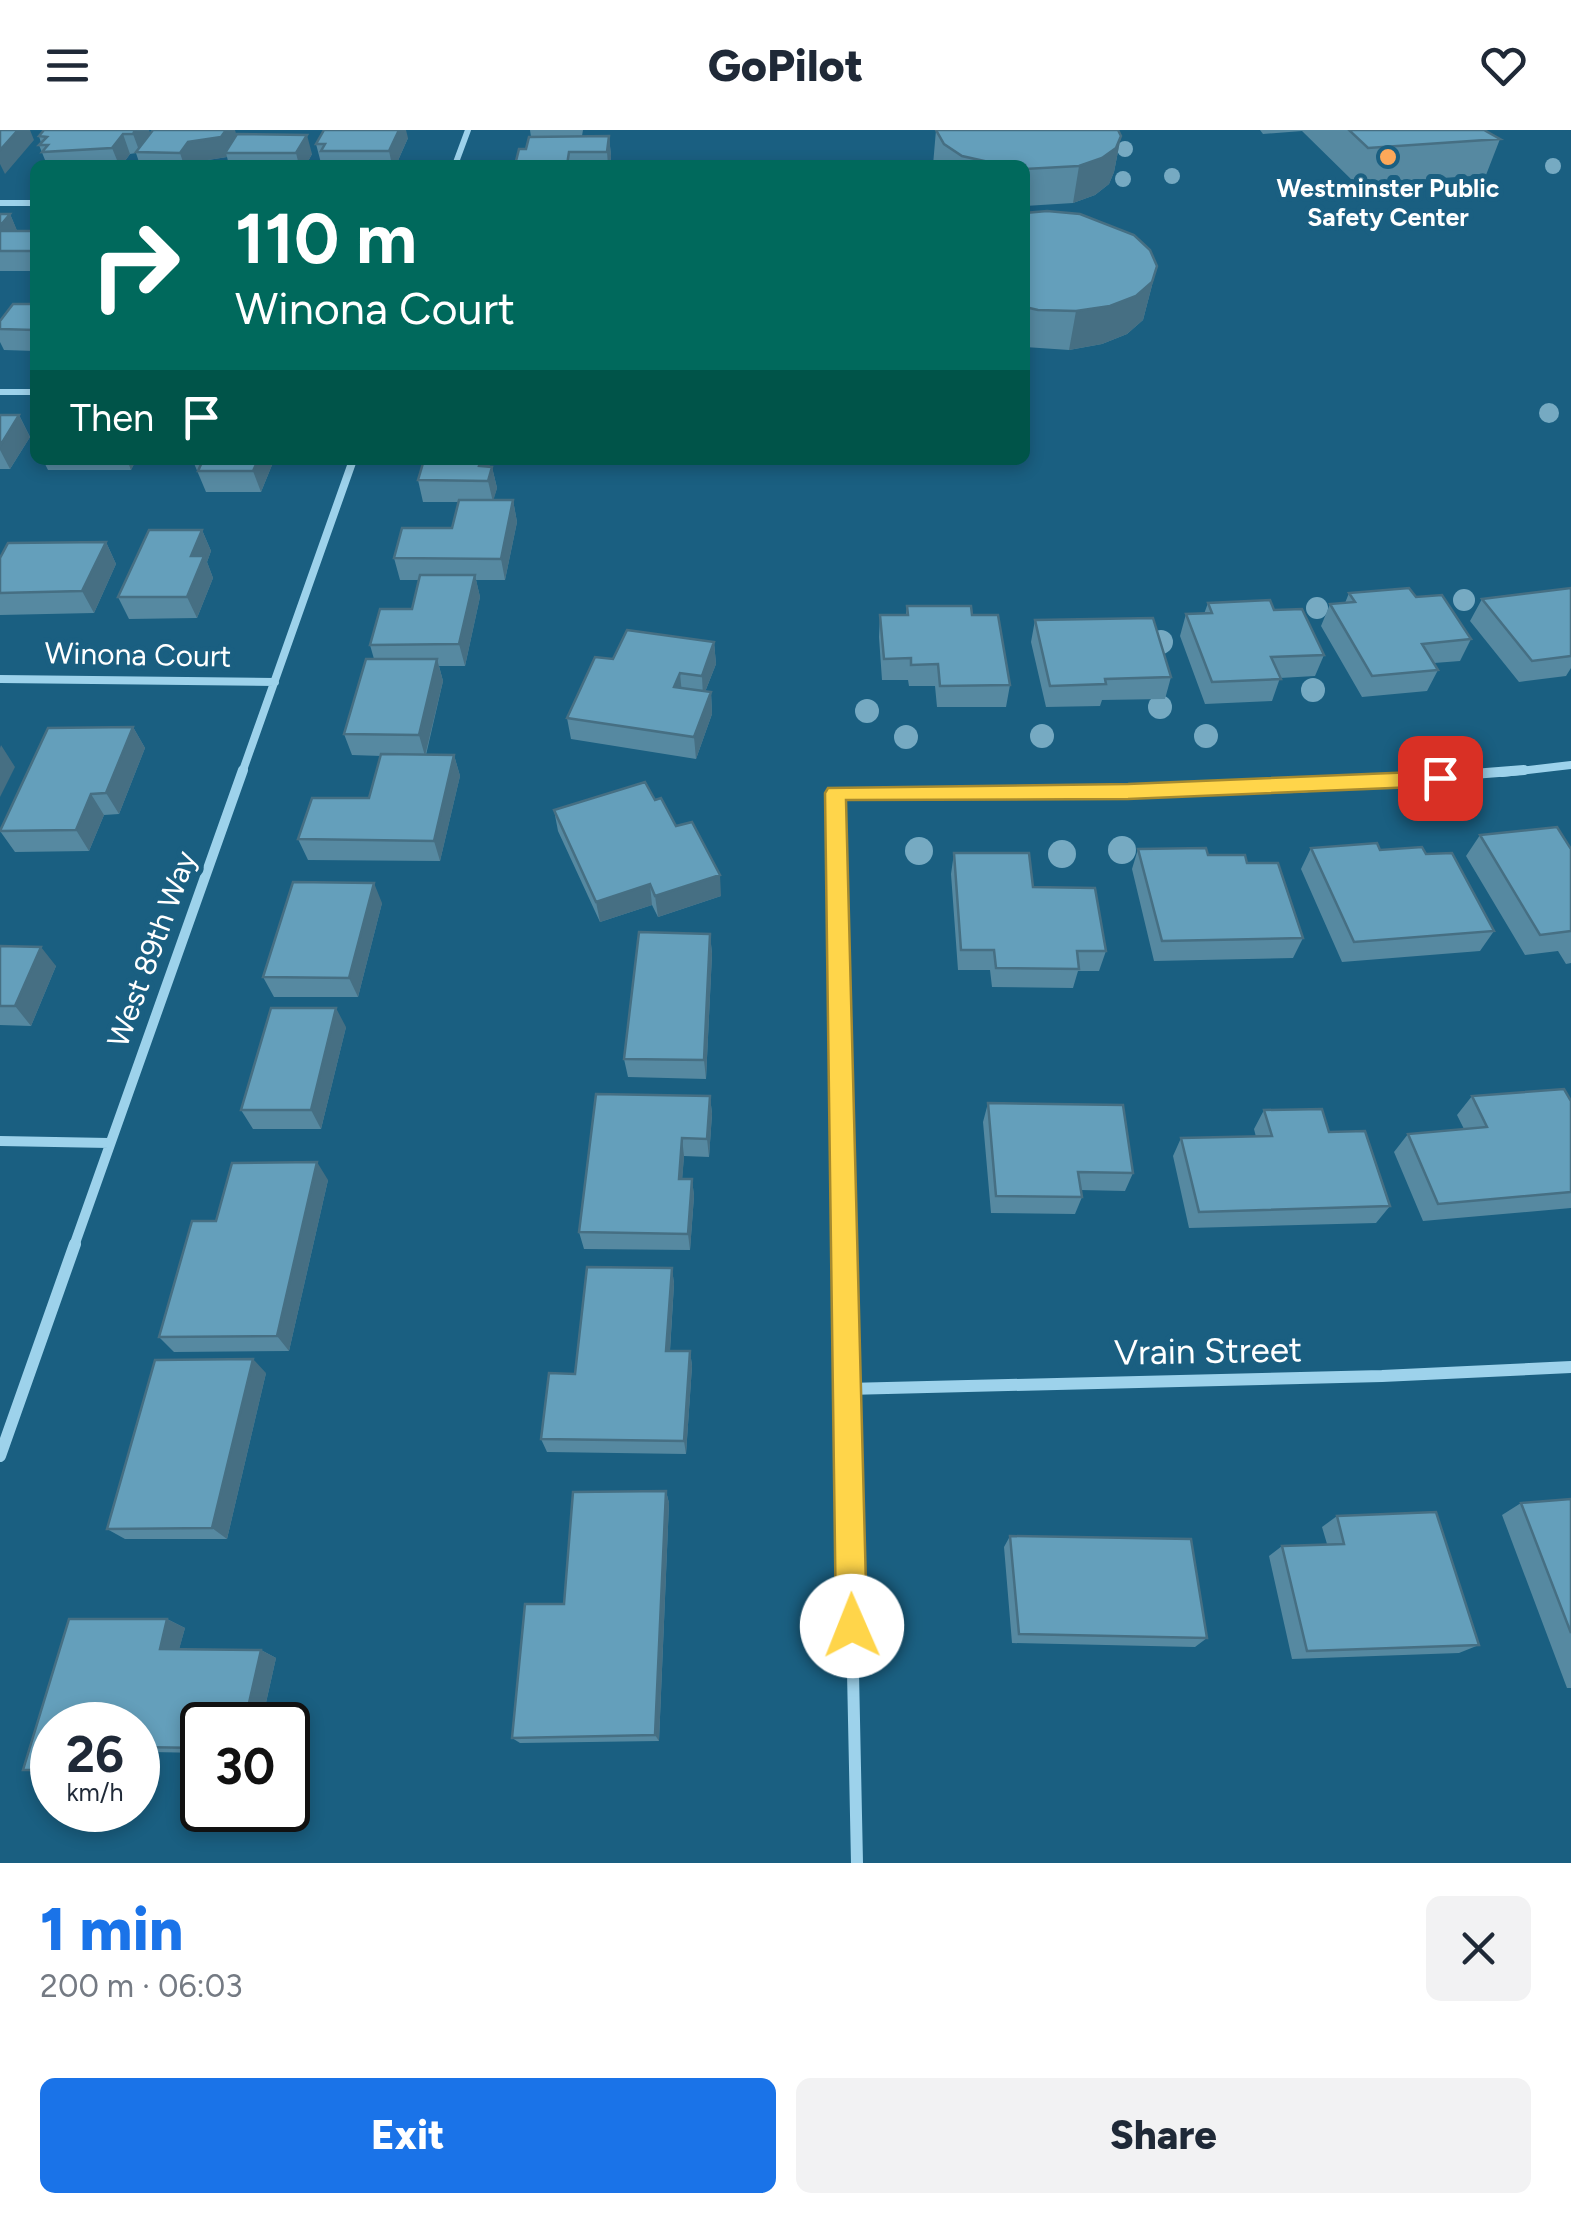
<!DOCTYPE html>
<meta charset="utf-8">
<style>
:root{--surface:#fff;--page:#f2f2f3;--text:#1f2937;--muted:#747a83;--accent:#1a73e8}
body{margin:0;font-family:Figtree,sans-serif;background:var(--page);color:var(--text);height:100vh;display:flex;flex-direction:column;font-size:38px;white-space:nowrap}
*{box-sizing:border-box;margin:0}
p{font-size:32px;color:var(--muted)}
.icon{flex:none;width:55px;height:55px;fill:none;stroke:currentColor;stroke-width:2;stroke-linecap:round;stroke-linejoin:round}
.map{position:relative;height:1733px;overflow:hidden}
.sheet{display:flex;flex-direction:column;background:var(--surface);flex:1}
.sheet>*{flex:none}
.top-card{position:absolute;left:30px;top:30px;width:1000px;height:305px;border-radius:15px;box-shadow:0 5px 15px #0003;background:#00695c;color:#fff;overflow:hidden}
.speed{position:absolute;left:30px;top:1572px;display:flex;gap:20px;font-size:50px;font-weight:700;text-align:center}
.speed>*{display:grid;place-content:center;width:130px;height:130px;border-radius:50%;background:var(--surface);box-shadow:0 5px 15px #0003;line-height:1}
.speed small{font-size:25px;font-weight:400}
.speed .limit{border:5px solid #111;border-radius:15px;background:#fff;color:#111}
.pin{position:absolute;display:grid;place-items:center;width:85px;height:85px;color:#fff;margin:-42px;border-radius:20px;box-shadow:0 5px 15px #0006}
.me{position:absolute;width:110px;margin:-55px;rotate:359deg;stroke-linejoin:round;filter:drop-shadow(0 0 8px #0008)}
.turn{display:flex;align-items:center;gap:35px;height:210px;padding:0 40px;font-size:45px}
.turn .icon{width:130px;height:130px;stroke-width:2.5}
.turn b{display:block;font-size:70px;line-height:85px}
.then{display:flex;align-items:center;height:95px;padding:0 40px;background:#0003;gap:20px;font-size:38px}
.round{display:grid;place-items:center;flex:none;width:105px;height:105px;border-radius:15px;background:var(--page)}
.overview{display:flex;align-items:center;justify-content:space-between;height:170px;padding:0 40px}
h1{font-size:60px;font-weight:800;line-height:75px;color:var(--accent)}
.button{display:flex;gap:20px;margin-top:auto;padding:20px 40px}
.button a{flex:1;height:115px;border-radius:15px;background:var(--accent);color:#fff;font-size:40px;font-weight:800;line-height:115px;text-align:center}
.button a+a{background:var(--page);color:var(--text)}
header{display:flex;justify-content:space-between;align-items:center;height:130px;padding:0 40px;background:var(--surface);font-size:45px;font-weight:800}
.map>svg:first-child{display:block}
.lines{fill:none;stroke-linecap:round;stroke-linejoin:round}
.minor-far3{stroke:#9dd2eb;stroke-width:6}
.minor-far2{stroke:#9dd2eb;stroke-width:8}
.minor-far1{stroke:#9dd2eb;stroke-width:10}
.minor{stroke:#9dd2eb;stroke-width:12}
.tree{fill:#76aac2}
.wall{fill:#5689a1}
.shaded-wall{fill:#466f83}
.building{fill:#649fbb;stroke:#466f83;stroke-width:2.5}
.route{fill:#ffd54a;stroke:#a68a30;stroke-width:2.5}
.poi-dot{fill:#fda859;stroke:#1a5f81;stroke-width:4}
.labels{text-anchor:middle;stroke-width:10;stroke-linejoin:round;paint-order:stroke}
.far-poi-label{font-size:25px;font-weight:bold;fill:#fff;stroke:#1a5f81}
.street-label{font-size:30px;fill:#fff;stroke:#1a5f81}
.near-street-label{font-size:35px;fill:#fff;stroke:#1a5f81}
</style>
<header><svg class="icon" aria-label="menu" viewBox="0 0 24 24"><path d="M4 6h16M4 12h16M4 18h16"/></svg>GoPilot<svg class="icon" aria-label="heart" viewBox="0 0 24 24"><path d="M12 20l-8-8c-3-5 5-10 8-4 3-6 11-1 8 4z"/></svg></header>
<div class="map">
<svg width="1571" height="1733" viewBox="0 0 1571 1733">
<rect width="100%" height="100%" fill="#1a5f81"/>
<g class="lines">
<path class="minor-far3" d="M 455,35 L 468,0
M 0,73 L 35,73
M 0,262 L 35,262"/>
<path class="minor-far2" d="M 0,549 L 275,552
M 242,643 L 353,330
M 1502,643 L 1571,635"/>
<path class="minor-far1" d="M 0,1011 L 109,1013
M 74,1116 L 243,640
M 844,1116 L 835,663 L 1296,658 L 1524,640"/>
<path class="minor" d="M 844,1114 L 857,1733
M 847,1259 L 1382,1246 L 1571,1237
M 0,1326 L 75,1114"/>
</g>
<g class="tree">
<circle cx="1125" cy="19" r="8"/>
<circle cx="1553" cy="36" r="8"/>
<circle cx="1172" cy="46" r="8"/>
<circle cx="1123" cy="49" r="8"/>
<circle cx="1549" cy="283" r="10"/>
<circle cx="1464" cy="470" r="11"/>
<circle cx="1317" cy="478" r="11"/>
<circle cx="1161" cy="512" r="12"/>
<circle cx="1313" cy="560" r="12"/>
<circle cx="1160" cy="577" r="12"/>
<circle cx="867" cy="581" r="12"/>
<circle cx="1042" cy="606" r="12"/>
<circle cx="1206" cy="606" r="12"/>
<circle cx="906" cy="607" r="12"/>
<circle cx="1122" cy="720" r="14"/>
<circle cx="919" cy="721" r="14"/>
<circle cx="1062" cy="724" r="14"/>
</g>
<path class="wall" d="M 530,0 L 583,0 L 582,6 L 609,6 L 611,26 L 610,35 L 515,35 L 526,19 L 531,7 Z
M 936,0 L 1125,0 L 1118,0 L 1121,6 L 1114,42 L 1109,54 L 1095,65 L 1073,73 L 1025,76 L 1025,35 L 933,35 Z
M 1260,0 L 1484,0 L 1500,9 L 1486,45 L 1356,54 L 1302,1 L 1263,4 Z
M 151,3 L 237,5 L 312,24 L 306,35 L 229,35 L 227,27 L 195,32 L 192,35 L 140,35 L 136,23 L 130,24 L 122,35 L 47,35 L 39,15 L 41,13 L 39,6 Z
M 408,8 L 396,35 L 325,35 L 324,33 L 321,33 L 316,14 Z
M 1025,83 L 1157,136 L 1143,190 L 1127,204 L 1102,214 L 1069,220 L 1025,217 Z
M 0,84 L 10,84 L 17,101 L 35,101 L 35,141 L 0,141 Z
M 35,174 L 35,221 L 4,220 L 0,212 L 0,191 Z
M 0,285 L 19,285 L 30,307 L 10,339 L 0,339 Z
M 43,330 L 136,330 L 131,340 L 48,340 Z
M 167,330 L 274,330 L 261,362 L 206,362 L 193,331 Z
M 424,330 L 491,330 L 489,337 L 492,337 L 497,358 L 493,370 L 513,370 L 517,392 L 505,450 L 476,450 L 480,467 L 465,536 L 439,536 L 443,551 L 426,625 L 454,625 L 460,646 L 440,731 L 308,730 L 298,709 L 369,668 L 381,626 L 352,625 L 344,604 L 374,529 L 370,515 L 412,479 L 419,450 L 400,450 L 394,428 L 452,398 L 458,372 L 423,372 L 418,350 Z
M 202,400 L 211,421 L 207,432 L 213,448 L 197,488 L 129,489 L 118,467 Z
M 106,412 L 116,434 L 94,483 L 0,485 L 0,428 Z
M 1571,458 L 1571,538 L 1566,546 L 1519,552 L 1470,491 L 1482,469 Z
M 1349,463 L 1416,467 L 1471,509 L 1460,531 L 1434,533 L 1438,540 L 1427,561 L 1362,567 L 1321,496 L 1330,474 L 1345,473 Z
M 1208,473 L 1274,480 L 1324,525 L 1315,546 L 1280,548 L 1272,571 L 1205,574 L 1180,506 L 1186,484 L 1204,484 Z
M 907,476 L 972,485 L 1010,555 L 1006,577 L 937,577 L 935,556 L 909,556 L 908,550 L 882,550 L 879,507 L 880,485 L 906,485 Z
M 1035,490 L 1171,547 L 1165,569 L 1102,570 L 1100,576 L 1046,577 L 1031,512 Z
M 714,512 L 716,534 L 705,562 L 711,562 L 712,584 L 696,629 L 571,609 L 567,588 L 613,529 Z
M 133,597 L 145,618 L 119,684 L 104,685 L 89,721 L 15,722 L 0,701 Z
M 655,670 L 676,696 L 721,766 L 658,787 L 652,775 L 600,792 L 558,701 L 554,680 Z
M 1480,705 L 1571,719 L 1571,833 L 1566,834 L 1558,821 L 1525,825 L 1466,726 Z
M 1311,718 L 1380,720 L 1426,724 L 1494,801 L 1480,821 L 1342,832 L 1301,739 Z
M 1138,719 L 1247,733 L 1303,808 L 1293,828 L 1154,831 L 1132,739 Z
M 954,723 L 1033,757 L 1106,821 L 1099,841 L 1078,841 L 1073,858 L 992,857 L 990,840 L 958,840 L 951,744 Z
M 382,773 L 358,867 L 274,867 L 263,847 Z
M 710,804 L 712,824 L 706,949 L 628,947 L 624,929 Z
M 0,816 L 56,836 L 31,896 L 0,895 Z
M 346,897 L 321,999 L 253,999 L 241,980 Z
M 710,966 L 712,984 L 709,1027 L 684,1026 L 682,1049 L 692,1049 L 694,1066 L 690,1120 L 584,1119 L 579,1102 Z
M 1472,966 L 1571,971 L 1571,1078 L 1423,1091 L 1394,1022 L 1408,1004 L 1464,999 L 1457,985 Z
M 988,973 L 1133,1043 L 1125,1061 L 1080,1060 L 1082,1067 L 1075,1084 L 991,1083 L 983,992 Z
M 1264,980 L 1329,1002 L 1390,1076 L 1376,1093 L 1189,1098 L 1173,1026 L 1181,1008 L 1256,1007 L 1254,999 Z
M 328,1050 L 289,1221 L 174,1222 L 159,1207 L 216,1091 Z
M 672,1138 L 674,1154 L 670,1221 L 690,1221 L 692,1236 L 686,1324 L 547,1322 L 541,1309 L 575,1244 Z
M 266,1243 L 227,1409 L 125,1409 L 107,1399 Z
M 666,1361 L 669,1373 L 659,1611 L 520,1613 L 512,1608 L 564,1474 Z
M 1571,1369 L 1571,1558 L 1567,1558 L 1502,1385 L 1521,1373 Z
M 1337,1386 L 1479,1515 L 1459,1523 L 1292,1529 L 1269,1426 L 1282,1416 L 1327,1414 L 1322,1397 Z
M 1010,1406 L 1207,1508 L 1195,1517 L 1012,1513 L 1004,1417 Z
M 69,1489 L 167,1489 L 185,1498 L 179,1519 L 261,1520 L 276,1528 L 261,1595 L 202,1595 L 202,1623 L 152,1622 L 146,1646 L 138,1646 L 138,1595 L 52,1595 L 52,1645 L 23,1640 Z"/>
<path class="shaded-wall" d="M 18,0 L 30,0 L 34,10 L 5,44 L 0,34 L 0,20 Z
M 135,0 L 149,0 L 152,6 L 140,23 L 133,4 Z
M 226,0 L 235,0 L 238,10 L 226,23 L 227,27 L 195,32 L 192,35 L 184,35 L 180,23 L 188,12 Z
M 399,0 L 406,0 L 408,8 L 396,35 L 392,35 L 389,21 Z
M 123,4 L 130,24 L 122,35 L 119,35 L 112,18 Z
M 307,5 L 312,24 L 306,35 L 299,35 L 296,23 Z
M 609,6 L 611,26 L 610,35 L 608,35 L 607,22 Z
M 1121,6 L 1114,42 L 1109,54 L 1095,65 L 1073,73 L 1079,36 Z
M 10,84 L 19,105 L 5,122 L 0,110 L 0,96 Z
M 1157,136 L 1143,190 L 1127,204 L 1102,214 L 1069,220 L 1076,181 Z
M 19,285 L 30,307 L 10,339 L 0,320 L 0,316 Z
M 127,330 L 136,330 L 131,340 Z
M 258,330 L 274,330 L 261,362 L 253,341 Z
M 481,330 L 491,330 L 485,351 L 479,336 Z
M 492,337 L 497,358 L 493,372 L 488,351 Z
M 513,370 L 517,392 L 505,450 L 501,429 Z
M 202,400 L 211,421 L 207,432 L 213,448 L 197,488 L 187,467 L 191,426 Z
M 106,412 L 116,434 L 94,483 L 82,461 Z
M 475,445 L 480,467 L 465,536 L 459,514 Z
M 714,512 L 716,534 L 703,567 L 702,546 Z
M 437,529 L 443,551 L 425,626 L 419,605 Z
M 680,543 L 682,564 L 674,557 Z
M 711,562 L 712,584 L 696,629 L 694,607 Z
M 133,597 L 145,618 L 119,684 L 106,663 Z
M 1,615 L 15,637 L 0,667 L 0,618 Z
M 454,625 L 460,646 L 440,731 L 434,711 Z
M 91,664 L 104,685 L 89,721 L 76,700 Z
M 720,745 L 721,766 L 658,787 L 655,766 Z
M 374,753 L 382,773 L 358,867 L 349,848 Z
M 650,754 L 652,775 L 600,792 L 596,772 Z
M 710,804 L 712,824 L 706,949 L 704,930 Z
M 41,817 L 56,836 L 31,896 L 15,876 Z
M 336,878 L 346,897 L 321,999 L 311,980 Z
M 710,966 L 712,984 L 709,1027 L 707,1009 Z
M 682,1008 L 684,1026 L 681,1066 L 679,1049 Z
M 317,1032 L 328,1050 L 289,1221 L 277,1206 Z
M 692,1049 L 694,1066 L 690,1120 L 688,1104 Z
M 672,1138 L 674,1154 L 669,1235 L 666,1221 Z
M 690,1221 L 692,1236 L 686,1324 L 684,1311 Z
M 253,1229 L 266,1243 L 227,1409 L 212,1398 Z
M 666,1361 L 669,1373 L 659,1611 L 655,1605 Z
M 167,1489 L 185,1498 L 177,1527 L 160,1519 Z
M 261,1520 L 276,1528 L 261,1595 L 244,1595 Z
M 138,1618 L 152,1622 L 146,1646 L 138,1644 Z"/>
<path class="building" d="M 0,0 L 18,0 L 0,20 Z
M 44,0 L 135,0 L 133,4 L 123,4 L 112,18 L 42,22 L 48,15 L 39,15 L 47,7 L 39,6 Z
M 153,0 L 226,0 L 221,7 L 188,12 L 180,23 L 136,22 Z
M 324,0 L 399,0 L 389,21 L 321,21 L 325,14 L 316,14 Z
M 936,0 L 1118,0 L 1121,6 L 1116,18 L 1102,28 L 1079,36 L 1025,39 L 1025,35 L 1002,35 L 962,26 L 944,14 Z
M 1349,0 L 1484,0 L 1500,9 L 1368,18 Z
M 237,4 L 307,5 L 296,23 L 225,23 Z
M 609,6 L 607,22 L 569,22 L 567,35 L 515,35 L 519,19 L 526,19 L 529,7 Z
M 1047,81 L 1080,84 L 1134,105 L 1150,120 L 1157,136 L 1152,152 L 1136,166 L 1110,176 L 1076,181 L 1038,180 L 1025,177 L 1025,83 Z
M 0,84 L 10,84 L 0,96 Z
M 0,101 L 35,101 L 35,119 L 34,121 L 0,121 Z
M 13,174 L 35,174 L 35,200 L 0,199 L 0,191 Z
M 0,285 L 19,285 L 0,316 Z
M 203,330 L 258,330 L 253,341 L 198,341 Z
M 424,330 L 481,330 L 479,336 L 492,337 L 488,351 L 418,350 Z
M 459,370 L 513,370 L 501,429 L 394,428 L 402,398 L 452,398 Z
M 149,400 L 202,400 L 191,426 L 204,426 L 187,467 L 118,467 Z
M 106,412 L 82,461 L 0,463 L 0,428 L 8,413 Z
M 420,445 L 475,445 L 459,514 L 370,515 L 380,479 L 412,479 Z
M 1409,458 L 1416,467 L 1442,465 L 1471,509 L 1422,514 L 1438,540 L 1372,546 L 1330,474 L 1355,472 L 1349,463 Z
M 1571,458 L 1571,526 L 1532,531 L 1482,469 Z
M 1270,470 L 1274,480 L 1302,479 L 1324,525 L 1271,527 L 1281,549 L 1212,552 L 1186,484 L 1212,483 L 1208,473 Z
M 907,476 L 971,476 L 972,485 L 998,485 L 1010,555 L 940,556 L 938,534 L 911,535 L 911,528 L 884,529 L 880,485 L 908,485 Z
M 1153,488 L 1171,547 L 1105,549 L 1106,554 L 1050,556 L 1035,490 Z
M 627,500 L 714,512 L 702,546 L 680,543 L 674,557 L 711,562 L 694,607 L 567,588 L 595,527 L 613,529 Z
M 366,529 L 437,529 L 419,605 L 344,604 Z
M 133,597 L 106,663 L 91,664 L 76,700 L 0,701 L 48,598 Z
M 381,624 L 454,625 L 434,711 L 298,709 L 312,668 L 369,668 Z
M 645,652 L 655,670 L 661,668 L 676,696 L 692,692 L 720,745 L 655,766 L 650,754 L 596,772 L 554,680 Z
M 1557,697 L 1571,719 L 1571,801 L 1540,805 L 1480,705 Z
M 1377,713 L 1380,720 L 1422,717 L 1426,724 L 1452,723 L 1494,801 L 1354,812 L 1311,718 Z
M 1206,718 L 1208,725 L 1245,725 L 1247,733 L 1278,733 L 1303,808 L 1162,811 L 1138,719 Z
M 954,723 L 1029,723 L 1033,757 L 1095,758 L 1106,821 L 1077,821 L 1079,839 L 996,838 L 994,820 L 961,820 Z
M 293,752 L 374,753 L 349,848 L 263,847 Z
M 639,802 L 710,804 L 704,930 L 624,929 Z
M 0,816 L 41,817 L 15,876 L 0,876 Z
M 271,878 L 336,878 L 311,980 L 241,980 Z
M 1564,959 L 1571,971 L 1571,1062 L 1438,1074 L 1408,1004 L 1487,997 L 1472,966 Z
M 596,964 L 710,966 L 707,1009 L 682,1008 L 679,1049 L 692,1049 L 688,1104 L 579,1102 Z
M 988,973 L 1123,975 L 1133,1043 L 1078,1042 L 1082,1067 L 996,1066 Z
M 1322,979 L 1329,1002 L 1365,1001 L 1390,1076 L 1199,1082 L 1181,1008 L 1272,1006 L 1264,980 Z
M 317,1032 L 277,1206 L 159,1207 L 192,1091 L 216,1091 L 232,1033 Z
M 587,1137 L 672,1138 L 666,1221 L 690,1221 L 684,1311 L 541,1309 L 549,1243 L 575,1244 Z
M 253,1229 L 212,1398 L 107,1399 L 155,1230 Z
M 666,1361 L 655,1605 L 512,1608 L 525,1474 L 564,1474 L 573,1362 Z
M 1571,1369 L 1571,1503 L 1521,1373 Z
M 1436,1382 L 1479,1515 L 1307,1521 L 1282,1416 L 1344,1414 L 1337,1386 Z
M 1010,1406 L 1191,1409 L 1207,1508 L 1019,1504 Z
M 69,1489 L 167,1489 L 160,1519 L 261,1520 L 244,1595 L 202,1595 L 202,1618 L 138,1617 L 138,1595 L 52,1595 L 52,1640 L 23,1640 Z"/>
<path class="route" d="M 1440,641 L 1449,648 L 1440,656 L 1128,669 L 846,670 L 867,1496 L 863,1507 L 852,1512 L 841,1507 L 836,1496 L 825,663 L 828,658 L 1128,654 Z"/>
<circle class="poi-dot" cx="1388" cy="27" r="10"/>
<g class="labels">
<g class="far-poi-label">
<text x="1388" y="67">Westminster Public<tspan x="1388" dy="29">Safety Center</tspan></text>
</g>
<g class="street-label">
<text transform="translate(138 525) rotate(1)" y="10">Winona Court</text>
<text transform="translate(152 819) rotate(-70)" y="10">West 89th Way</text>
</g>
<g class="near-street-label">
<text transform="translate(1208 1221) rotate(-1)" y="12">Vrain Street</text>
</g>
</g>
</svg>
<div class="speed"><div>26<small>km/h</small></div><div class="limit">30</div></div>
<div class="pin" style="left:1440px;top:648px;background:#d93025"><svg class="icon" aria-label="arrive" viewBox="0 0 24 24"><path d="M6 21V4h12l-3 4 3 4H6"/></svg></div>
<svg class="me" style="left:852px;top:1496px" viewBox="-20 -20 40 40"><circle r="19" fill="#fff"/><path d="M0-13L10 11 0 6-10 11z" fill="#ffd54a"/></svg>
<div class="top-card">
<div class="turn"><svg class="icon" aria-label="right" viewBox="0 0 24 24"><path d="M7 20v-9h11M14 6l5 5-5 5"/></svg><div><b>110 m</b>Winona Court</div></div>
<div class="then">Then<svg class="icon" aria-label="arrive" viewBox="0 0 24 24"><path d="M6 21V4h12l-3 4 3 4H6"/></svg></div>
</div>
</div>
<section class="sheet">
<div class="overview"><div><h1>1 min</h1><p>200 m · 06:03</p></div><a class="round"><svg class="icon" aria-label="close" viewBox="0 0 24 24"><path d="M6 6l12 12M18 6L6 18"/></svg></a></div>
<div class="button"><a>Exit</a><a>Share</a></div>
</section>
